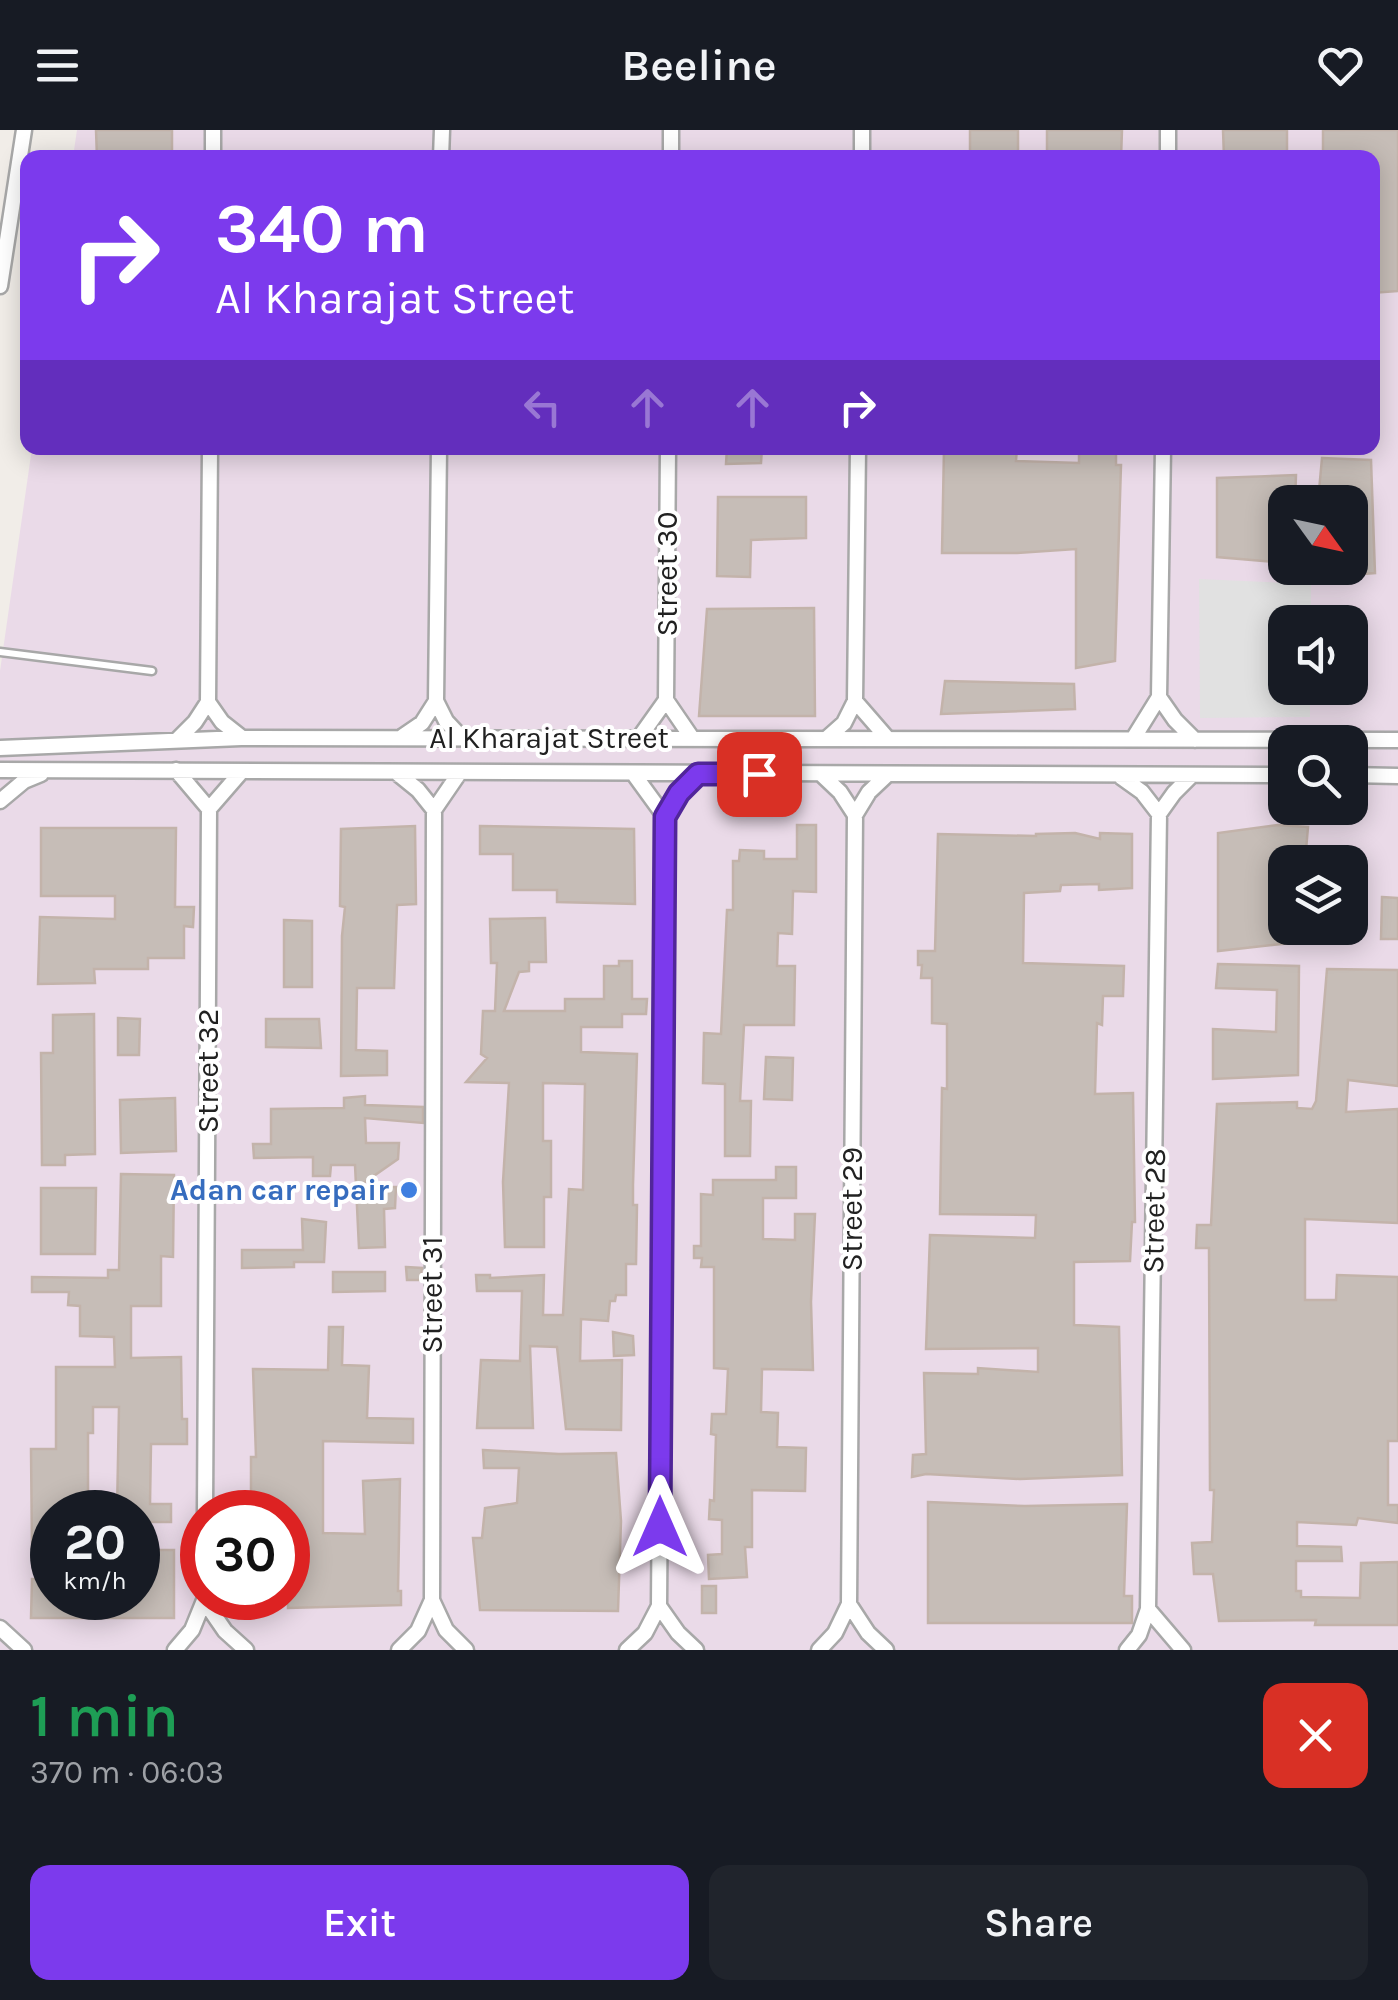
<!DOCTYPE html>
<meta charset="utf-8">
<style>
:root{--surface:#171b24;--page:#20242c;--text:#f1f3f6;--muted:#9ea1a6;--accent:#7c3aed}
body{margin:0;font-family:Karla,sans-serif;background:var(--page);color:var(--text);height:100vh;display:flex;flex-direction:column;font-size:38px;white-space:nowrap}
*{box-sizing:border-box;margin:0}
p{font-size:32px;color:var(--muted)}
.icon{flex:none;width:55px;height:55px;fill:none;stroke:currentColor;stroke-width:2;stroke-linecap:round;stroke-linejoin:round}
.map{position:relative;height:1520px;overflow:hidden}
.panel{display:flex;flex-direction:column;background:var(--surface);flex:1}
.panel>*{flex:none}
.guide{position:absolute;left:20px;top:20px;width:1360px;height:305px;border-radius:20px;box-shadow:0 5px 25px #0003;background:#7c3aed;color:#fff;overflow:hidden}
.needle{width:65px;rotate:123deg}
.controls{position:absolute;left:1268px;top:355px;display:grid;gap:20px}
.controls a{display:grid;place-items:center;width:100px;height:100px;border-radius:20px;background:var(--surface);box-shadow:0 5px 25px #0003;font-size:50px}
.speed{position:absolute;left:30px;top:1360px;display:flex;gap:20px;font-size:50px;font-weight:700;text-align:center}
.speed>*{display:grid;place-content:center;width:130px;height:130px;border-radius:50%;background:var(--surface);box-shadow:0 5px 25px #0003;line-height:1}
.speed small{font-size:25px;font-weight:400}
.speed .limit{border:15px solid #d22;background:#fff;color:#111}
.pin{position:absolute;display:grid;place-items:center;width:85px;height:85px;color:#fff;margin:-42px;border-radius:20px;box-shadow:0 5px 15px #0006}
.me{position:absolute;width:110px;margin:-55px;rotate:0deg;stroke-linejoin:round;filter:drop-shadow(0 0 8px #0008)}
.turn{display:flex;align-items:center;gap:35px;height:210px;padding:0 30px;font-size:45px}
.turn .icon{width:130px;height:130px;stroke-width:2.5}
.turn b{display:block;font-size:70px;line-height:85px}
.lanes{display:flex;align-items:center;height:95px;padding:0 30px;background:#0003;justify-content:center;gap:50px;direction:ltr}
.lanes .off{opacity:.35}
.round{display:grid;place-items:center;flex:none;width:105px;height:105px;border-radius:20px;background:var(--page)}
.overview{display:flex;align-items:center;justify-content:space-between;height:170px;padding:0 30px}
h1{font-size:60px;font-weight:600;line-height:75px;color:#1e9e55}
.button{display:flex;gap:20px;margin-top:auto;padding:20px 30px}
.button a{flex:1;height:115px;border-radius:20px;background:var(--accent);color:#fff;font-size:40px;font-weight:600;line-height:115px;text-align:center}
.button a+a{background:var(--page);color:var(--text)}
header{display:flex;justify-content:space-between;align-items:center;height:130px;padding:0 30px;background:var(--surface);font-size:45px;font-weight:600}
.map>svg:first-child{display:block}
.industrial{fill:#eadae8;fill-rule:evenodd}
.parking{fill:#e1e1e1}
.building{fill:#c6bdb7;stroke:#c3b3aa;stroke-width:2.5}
.lines{fill:none;stroke-linecap:round;stroke-linejoin:round}
.service-casing{stroke:#a8a8a8;stroke-width:11}
.minor-casing{stroke:#a8a8a8;stroke-width:19}
.service{stroke:#fff;stroke-width:6}
.minor{stroke:#fff;stroke-width:14}
.route-casing{stroke:#51269a;stroke-width:25}
.route{stroke:#7c3aed;stroke-width:18}
.shop-dot{fill:#3f7fe0;stroke:#fff;stroke-width:4}
.labels{text-anchor:middle;stroke-width:8;stroke-linejoin:round;paint-order:stroke}
.street-label{font-size:30px;fill:#212121;stroke:#fff}
.shop-label{font-size:30px;font-weight:bold;fill:#366cbe;stroke:#fff;text-anchor:end}
</style>
<header><svg class="icon" aria-label="menu" viewBox="0 0 24 24"><path d="M4 6h16M4 12h16M4 18h16"/></svg>Beeline<svg class="icon" aria-label="heart" viewBox="0 0 24 24"><path d="M12 20l-8-8c-3-5 5-10 8-4 3-6 11-1 8 4z"/></svg></header>
<div class="map">
<svg width="1398" height="1520" viewBox="0 0 1398 1520">
<rect width="100%" height="100%" fill="#f1ede8"/>
<path class="industrial" d="M 77,0 L 1398,0 L 1398,1520 L 0,1520 L 0,541 L 32,318 L 1372,318 L 1372,28 L 73,27 ZM 1285,372 L 1350,372 L 1350,438 L 1285,438 ZM 1285,492 L 1350,492 L 1350,558 L 1285,558 ZM 1285,612 L 1350,612 L 1350,678 L 1285,678 ZM 1285,732 L 1350,732 L 1350,798 L 1285,798 ZM 52,1382 L 138,1382 L 138,1468 L 52,1468 ZM 202,1382 L 288,1382 L 288,1468 L 202,1468 Z"/>
<path class="parking" d="M 1199,449 L 1311,454 L 1311,492 L 1285,492 L 1285,558 L 1310,558 L 1310,587 L 1200,588 Z"/>
<path class="building" d="M 96,0 L 172,0 L 172,28 L 97,28 Z
M 970,0 L 1018,0 L 1018,28 L 970,27 Z
M 1047,0 L 1122,0 L 1121,28 L 1047,28 Z
M 1223,0 L 1287,0 L 1287,27 L 1224,28 Z
M 1323,0 L 1398,0 L 1398,161 L 1372,163 L 1372,28 L 1323,28 Z
M 727,318 L 762,318 L 761,333 L 726,334 Z
M 944,318 L 1017,318 L 1016,331 L 1079,333 L 1079,318 L 1116,318 L 1116,335 L 1121,335 L 1115,531 L 1076,538 L 1076,419 L 1017,423 L 942,423 Z
M 1322,328 L 1371,330 L 1375,443 L 1350,445 L 1350,372 L 1318,372 Z
M 1296,345 L 1295,372 L 1285,372 L 1285,433 L 1217,427 L 1217,348 Z
M 718,367 L 806,367 L 806,408 L 751,410 L 750,447 L 717,446 Z
M 814,478 L 815,586 L 699,586 L 707,479 Z
M 945,551 L 1074,554 L 1075,579 L 941,584 Z
M 797,695 L 816,695 L 816,762 L 793,761 L 792,804 L 778,803 L 777,836 L 795,836 L 794,895 L 744,895 L 740,971 L 751,971 L 750,1026 L 725,1026 L 725,954 L 703,953 L 704,903 L 721,904 L 727,780 L 733,780 L 733,731 L 739,731 L 740,720 L 764,721 L 764,729 L 797,729 Z
M 1278,695 L 1308,697 L 1305,732 L 1285,732 L 1285,798 L 1301,798 L 1300,812 L 1218,821 L 1218,703 Z
M 415,696 L 416,774 L 397,775 L 394,858 L 357,858 L 356,920 L 387,921 L 387,945 L 341,946 L 342,806 L 345,777 L 340,776 L 341,699 Z
M 480,696 L 634,699 L 635,774 L 557,772 L 557,760 L 513,760 L 513,724 L 480,724 Z
M 41,698 L 176,698 L 175,777 L 194,777 L 193,797 L 184,796 L 184,828 L 148,828 L 148,839 L 94,839 L 95,853 L 38,854 L 40,787 L 115,789 L 115,766 L 41,766 Z
M 1075,703 L 1100,709 L 1100,703 L 1132,704 L 1132,758 L 1099,760 L 1099,754 L 1061,755 L 1060,761 L 1024,763 L 1023,833 L 1124,836 L 1123,866 L 1103,866 L 1102,895 L 1097,893 L 1095,964 L 1133,963 L 1135,1092 L 1132,1092 L 1130,1131 L 1074,1132 L 1074,1195 L 1119,1197 L 1122,1345 L 1020,1349 L 926,1344 L 912,1347 L 913,1325 L 926,1324 L 924,1243 L 978,1244 L 978,1238 L 1038,1242 L 1038,1218 L 926,1219 L 930,1105 L 1035,1108 L 1036,1085 L 940,1084 L 942,958 L 947,959 L 947,894 L 932,893 L 932,848 L 921,848 L 922,835 L 918,835 L 918,821 L 935,821 L 938,704 L 1036,706 L 1036,704 Z
M 1382,767 L 1398,768 L 1398,809 L 1381,809 Z
M 545,788 L 546,832 L 529,832 L 529,841 L 519,842 L 504,881 L 565,881 L 565,869 L 604,869 L 604,836 L 619,836 L 619,831 L 632,831 L 632,869 L 647,869 L 646,884 L 622,884 L 622,897 L 581,897 L 581,922 L 637,924 L 633,1055 L 633,1075 L 637,1075 L 636,1134 L 626,1134 L 626,1165 L 616,1165 L 615,1171 L 610,1171 L 608,1191 L 581,1189 L 580,1231 L 622,1230 L 621,1300 L 566,1299 L 557,1217 L 530,1216 L 533,1298 L 477,1298 L 481,1230 L 520,1231 L 522,1161 L 477,1161 L 476,1145 L 490,1145 L 490,1148 L 544,1145 L 543,1185 L 563,1185 L 569,1059 L 583,1060 L 585,954 L 543,953 L 543,1011 L 551,1011 L 551,1067 L 544,1067 L 544,1117 L 505,1117 L 503,1052 L 509,953 L 466,952 L 487,928 L 481,924 L 483,881 L 495,881 L 497,833 L 491,833 L 490,789 Z
M 284,790 L 312,791 L 312,857 L 284,857 Z
M 1218,834 L 1299,836 L 1298,945 L 1213,949 L 1213,899 L 1276,902 L 1277,860 L 1216,858 Z
M 1327,839 L 1398,840 L 1398,956 L 1348,950 L 1346,982 L 1398,979 L 1398,1093 L 1305,1089 L 1305,1170 L 1336,1170 L 1337,1145 L 1398,1147 L 1398,1311 L 1388,1311 L 1388,1375 L 1398,1375 L 1398,1393 L 1358,1388 L 1356,1395 L 1297,1392 L 1297,1416 L 1341,1417 L 1342,1431 L 1296,1431 L 1296,1461 L 1301,1461 L 1301,1467 L 1360,1468 L 1361,1433 L 1398,1432 L 1398,1495 L 1315,1495 L 1316,1490 L 1219,1491 L 1213,1444 L 1194,1444 L 1192,1413 L 1212,1412 L 1214,1360 L 1210,1360 L 1209,1118 L 1196,1118 L 1197,1095 L 1211,1095 L 1217,974 L 1297,972 L 1297,978 L 1312,979 L 1316,971 Z
M 94,884 L 95,1024 L 65,1025 L 65,1035 L 42,1035 L 41,923 L 53,923 L 53,885 Z
M 118,888 L 140,889 L 139,925 L 118,925 Z
M 266,889 L 319,889 L 321,918 L 266,917 Z
M 766,927 L 793,928 L 792,970 L 764,969 Z
M 365,966 L 365,975 L 423,977 L 423,993 L 365,988 L 366,1013 L 399,1013 L 398,1029 L 358,1057 L 396,1057 L 395,1078 L 384,1079 L 385,1117 L 359,1118 L 355,1035 L 331,1035 L 330,1046 L 313,1046 L 313,1027 L 254,1028 L 253,1014 L 271,1014 L 271,979 L 344,978 L 344,968 Z
M 175,968 L 176,1021 L 121,1023 L 120,970 Z
M 776,1037 L 796,1037 L 796,1068 L 763,1068 L 763,1109 L 795,1110 L 795,1084 L 815,1084 L 811,1172 L 813,1240 L 762,1239 L 761,1282 L 778,1283 L 777,1317 L 806,1318 L 805,1361 L 752,1360 L 752,1417 L 745,1417 L 747,1447 L 709,1449 L 708,1425 L 722,1424 L 722,1390 L 709,1389 L 710,1370 L 714,1371 L 716,1305 L 711,1304 L 712,1284 L 726,1284 L 728,1239 L 714,1238 L 714,1137 L 701,1137 L 702,1128 L 694,1128 L 694,1116 L 701,1116 L 701,1064 L 713,1065 L 713,1050 L 776,1050 Z
M 121,1044 L 174,1045 L 173,1127 L 161,1126 L 161,1176 L 131,1176 L 131,1228 L 181,1227 L 182,1289 L 187,1289 L 187,1314 L 151,1314 L 150,1374 L 171,1374 L 171,1392 L 138,1392 L 138,1382 L 117,1382 L 119,1277 L 93,1277 L 93,1303 L 88,1303 L 88,1382 L 52,1382 L 52,1421 L 32,1421 L 31,1319 L 56,1319 L 56,1237 L 115,1237 L 114,1207 L 80,1206 L 80,1176 L 68,1175 L 69,1162 L 32,1162 L 32,1147 L 108,1148 L 108,1140 L 119,1140 Z
M 41,1058 L 96,1058 L 95,1124 L 41,1124 Z
M 302,1089 L 326,1092 L 324,1132 L 294,1132 L 294,1137 L 242,1138 L 242,1120 L 303,1120 Z
M 406,1137 L 422,1138 L 420,1150 L 407,1150 Z
M 333,1142 L 385,1142 L 385,1161 L 333,1162 Z
M 329,1197 L 343,1197 L 342,1235 L 369,1236 L 367,1288 L 413,1289 L 413,1313 L 323,1311 L 323,1403 L 365,1404 L 363,1351 L 400,1349 L 398,1461 L 401,1461 L 401,1475 L 288,1478 L 288,1382 L 251,1382 L 251,1327 L 256,1327 L 253,1239 L 328,1240 Z
M 613,1202 L 633,1206 L 634,1225 L 614,1226 Z
M 483,1320 L 559,1324 L 616,1323 L 621,1391 L 618,1481 L 480,1480 L 473,1408 L 482,1408 L 485,1378 L 517,1373 L 519,1338 L 484,1338 Z
M 928,1372 L 1025,1376 L 1127,1374 L 1124,1466 L 1132,1466 L 1132,1493 L 928,1493 Z
M 138,1420 L 174,1420 L 174,1488 L 31,1488 L 32,1449 L 52,1449 L 52,1468 L 138,1468 Z
M 702,1456 L 716,1456 L 716,1483 L 702,1483 Z"/>
<g class="lines">
<g class="service-casing">
<path id="service" d="M 0,522 L 152,541"/>
</g>
<g class="minor-casing">
<path id="minor" d="M 213,28 L 213,0
M 441,28 L 442,0
M 671,28 L 671,0
M 862,28 L 862,0
M 1168,28 L 1168,0
M 0,156 L 24,0
M 439,318 L 436,571 L 446,591 L 462,608
M 1159,567 L 1175,590 L 1195,610
M 666,570 L 692,608
M 855,571 L 888,609
M 208,572 L 222,592 L 241,607
M 403,606 L 422,593 L 436,571
M 639,608 L 666,570 L 668,318
M 178,609 L 195,592 L 208,572 L 210,318
M 826,609 L 844,593 L 855,571 L 858,318
M 1133,609 L 1159,567 L 1163,318
M 0,618 L 241,608 L 1398,610
M 0,640 L 1285,645
M 176,640 L 209,679
M 397,643 L 418,660 L 434,680
M 633,643 L 665,687
M 821,644 L 840,662 L 855,685
M 1350,645 L 1398,646
M 1121,647 L 1142,662 L 1159,684
M 0,671 L 24,651 L 41,644
M 205,1382 L 209,679 L 242,641
M 432,1470 L 446,1500 L 466,1520
M 205,1472 L 225,1501 L 246,1520
M 849,1474 L 868,1503 L 886,1520
M 659,1476 L 678,1503 L 696,1520
M 1148,1479 L 1183,1520
M 0,1498 L 24,1520
M 175,1520 L 192,1500 L 205,1468
M 399,1520 L 418,1501 L 432,1470 L 434,680 L 460,642
M 627,1520 L 645,1503 L 659,1476 L 665,687 L 679,663 L 698,643
M 819,1520 L 835,1503 L 849,1474 L 855,685 L 869,662 L 887,645
M 1127,1520 L 1139,1505 L 1148,1479 L 1159,684 L 1174,663 L 1192,645"/>
</g>
<use href="#service" class="service"/>
<use href="#minor" class="minor"/>
</g>
<g class="lines">
<g class="route-casing">
<path id="route" d="M 660,1397 L 665,687 L 679,663 L 698,644 L 759,644"/>
</g>
<use href="#route" class="route"/>
</g>
<circle class="shop-dot" cx="409" cy="1060" r="10"/>
<g class="labels">
<g class="street-label">
<text transform="translate(667 444) rotate(-90)" y="10">Street 30</text>
<text x="549" y="618">Al Kharajat Street</text>
<text transform="translate(208 941) rotate(-90)" y="10">Street 32</text>
<text transform="translate(852 1079) rotate(-90)" y="10">Street 29</text>
<text transform="translate(1154 1081) rotate(-89)" y="10">Street 28</text>
<text transform="translate(432 1165) rotate(-90)" y="10">Street 31</text>
</g>
<g class="shop-label">
<text x="389" y="1070">Adan car repair</text>
</g>
</g>
</svg>
<div class="controls">
<a><svg class="needle" viewBox="-14 -14 28 28"><path d="M0-13l5 13h-10z" fill="#e53935"/><path d="M0 13l5-13h-10z" fill="#9ea1a6"/></svg></a>
<a><svg class="icon" aria-label="sound" viewBox="0 0 24 24"><path d="M4 9h4l5-4v14l-5-4H4zM17 9q2 3 0 6"/></svg></a>
<a><svg class="icon" aria-label="search" viewBox="0 0 24 24"><circle cx="10" cy="10" r="6"/><path d="M15 15l6 6"/></svg></a>
<a><svg class="icon" aria-label="layers" viewBox="0 0 24 24"><path d="M12 4l9 5-9 5-9-5zM3 14l9 5 9-5"/></svg></a>
</div>
<div class="speed"><div>20<small>km/h</small></div><div class="limit">30</div></div>
<div class="pin" style="left:759px;top:644px;background:#d93025"><svg class="icon" aria-label="arrive" viewBox="0 0 24 24"><path d="M6 21V4h12l-3 4 3 4H6"/></svg></div>
<svg class="me" style="left:660px;top:1397px" viewBox="-20 -20 40 40"><path d="M0-17L14 15 0 8-14 15z" fill="#7c3aed" stroke="#fff" stroke-width="4"/></svg>
<div class="guide">
<div class="turn"><svg class="icon" aria-label="right" viewBox="0 0 24 24"><path d="M7 20v-9h11M14 6l5 5-5 5"/></svg><div><b>340 m</b>Al Kharajat Street</div></div>
<div class="lanes"><svg class="icon off" aria-label="left" viewBox="0 0 24 24"><path d="M17 20v-9H6M10 6l-5 5 5 5"/></svg><svg class="icon off" aria-label="ahead" viewBox="0 0 24 24"><path d="M12 20V5M6 11l6-6 6 6"/></svg><svg class="icon off" aria-label="ahead" viewBox="0 0 24 24"><path d="M12 20V5M6 11l6-6 6 6"/></svg><svg class="icon" aria-label="right" viewBox="0 0 24 24"><path d="M7 20v-9h11M14 6l5 5-5 5"/></svg></div>
</div>
</div>
<section class="panel">
<div class="overview"><div><h1>1 min</h1><p>370 m · 06:03</p></div><a class="round" style="background:#d93025;color:#fff"><svg class="icon" aria-label="close" viewBox="0 0 24 24"><path d="M6 6l12 12M18 6L6 18"/></svg></a></div>
<div class="button"><a>Exit</a><a>Share</a></div>
</section>
